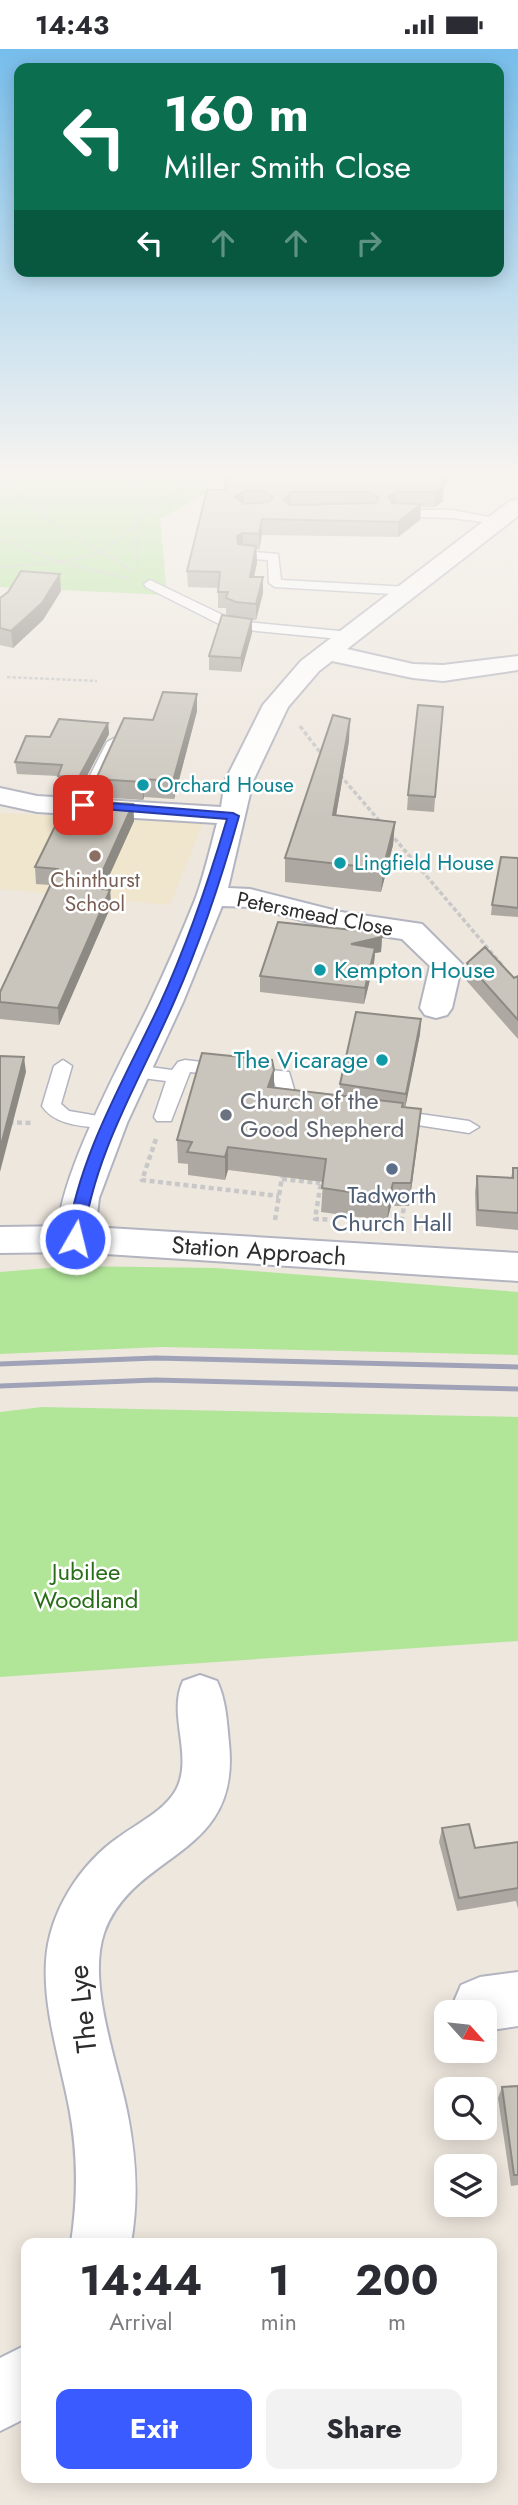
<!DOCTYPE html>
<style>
:root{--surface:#fff;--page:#f2f2f3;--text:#2b2b33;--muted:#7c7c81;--accent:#3a5bff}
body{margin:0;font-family:Jost,sans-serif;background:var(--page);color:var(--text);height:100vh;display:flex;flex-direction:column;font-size:26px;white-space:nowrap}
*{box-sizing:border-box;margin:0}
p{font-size:23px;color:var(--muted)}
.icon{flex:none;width:38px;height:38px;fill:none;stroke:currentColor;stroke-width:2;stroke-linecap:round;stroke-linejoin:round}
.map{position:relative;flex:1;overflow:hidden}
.panel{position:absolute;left:21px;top:2189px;width:476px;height:245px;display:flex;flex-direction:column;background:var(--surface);border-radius:14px;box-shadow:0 4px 18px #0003}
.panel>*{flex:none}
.top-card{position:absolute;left:14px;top:14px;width:490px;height:214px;border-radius:14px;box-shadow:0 4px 18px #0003;background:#0b6e4f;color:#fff;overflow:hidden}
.needle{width:46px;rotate:117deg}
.controls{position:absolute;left:434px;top:1951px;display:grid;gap:14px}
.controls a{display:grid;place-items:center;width:63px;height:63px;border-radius:14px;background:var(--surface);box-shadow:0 4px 18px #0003;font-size:35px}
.pin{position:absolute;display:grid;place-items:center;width:60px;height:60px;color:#fff;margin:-30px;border-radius:14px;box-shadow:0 4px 10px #0006}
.me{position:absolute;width:77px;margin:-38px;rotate:8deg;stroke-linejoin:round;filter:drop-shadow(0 0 5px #0008)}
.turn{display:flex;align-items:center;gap:24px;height:147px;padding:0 35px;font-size:32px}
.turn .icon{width:91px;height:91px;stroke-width:2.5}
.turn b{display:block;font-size:49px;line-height:60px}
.lanes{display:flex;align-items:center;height:66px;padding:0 35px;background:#0003;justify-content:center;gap:35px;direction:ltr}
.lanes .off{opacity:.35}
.eta{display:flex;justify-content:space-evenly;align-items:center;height:119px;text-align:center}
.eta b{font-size:42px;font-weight:700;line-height:49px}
.primary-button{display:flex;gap:14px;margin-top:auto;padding:14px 35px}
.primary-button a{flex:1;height:80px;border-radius:14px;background:var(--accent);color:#fff;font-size:28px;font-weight:700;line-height:80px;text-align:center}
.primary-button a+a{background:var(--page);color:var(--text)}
.status{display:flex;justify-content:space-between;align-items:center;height:49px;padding:0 35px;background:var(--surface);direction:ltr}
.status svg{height:19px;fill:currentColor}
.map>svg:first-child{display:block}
.education{fill:#f0e5cd}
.green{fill:#b1e699}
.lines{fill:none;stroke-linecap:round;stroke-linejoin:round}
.lane-casing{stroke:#b2b4c0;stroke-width:3}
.street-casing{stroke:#b2b4c0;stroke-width:4}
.secondary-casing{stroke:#b2b4c0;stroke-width:4}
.path-far2{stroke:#c8c8c8;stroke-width:2.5;stroke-dasharray:3.5 2;stroke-linecap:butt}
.path-far1{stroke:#c8c8c8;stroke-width:3.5;stroke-dasharray:4.5 2.5;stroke-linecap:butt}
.path{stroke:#c8c8c8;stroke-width:4.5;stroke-dasharray:5 3.5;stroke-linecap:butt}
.lane{fill:#fff;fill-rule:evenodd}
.street{fill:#fff;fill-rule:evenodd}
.secondary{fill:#fff;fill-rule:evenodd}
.rail{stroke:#a0a3b7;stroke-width:5}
.wall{fill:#ada9a2}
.shaded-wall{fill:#8d8a84}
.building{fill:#c9c5bc;stroke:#8d8a84;stroke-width:2;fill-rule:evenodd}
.route{fill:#3a5bff;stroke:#263ba6;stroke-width:2}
.culture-dot{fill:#0f9aa8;stroke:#fff;stroke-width:2.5}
.education-dot{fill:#8d6e63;stroke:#fff;stroke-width:2.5}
.worship-dot{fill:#6b7280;stroke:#fff;stroke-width:2.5}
.service-dot{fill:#5c6f8a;stroke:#fff;stroke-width:2.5}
.labels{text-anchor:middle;stroke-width:5;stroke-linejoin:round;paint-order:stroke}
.far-culture-label{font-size:21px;fill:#0d838f;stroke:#fff;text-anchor:start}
.far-education-label{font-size:21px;fill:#785e54;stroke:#fff}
.far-street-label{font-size:21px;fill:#2c2c2c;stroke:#fff}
.culture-label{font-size:24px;fill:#0d838f;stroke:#fff;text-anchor:start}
.worship-label{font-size:24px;fill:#5b616d;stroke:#fff;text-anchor:start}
.service-label{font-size:24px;fill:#4e5e75;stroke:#fff}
.street-label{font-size:24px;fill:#2c2c2c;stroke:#fff}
.park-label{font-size:24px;fill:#286d18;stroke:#fff}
.near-street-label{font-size:28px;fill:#2c2c2c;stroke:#fff}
</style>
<div class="status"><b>14:43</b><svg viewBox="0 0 49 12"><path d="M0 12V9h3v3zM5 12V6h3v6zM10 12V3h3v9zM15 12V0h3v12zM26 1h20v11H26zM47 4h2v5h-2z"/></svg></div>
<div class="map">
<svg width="518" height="2456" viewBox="0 0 518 2456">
<rect width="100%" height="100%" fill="#eee7de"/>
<path class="education" d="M 0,764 L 203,774 L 170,856 L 0,840 Z"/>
<path class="green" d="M 0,427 L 242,427 L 212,440 L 160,470 L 167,546 L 0,538 Z
M 72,1217 L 216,1219 L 518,1243 L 518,1306 L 162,1298 L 0,1305 L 0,1223 Z
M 42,1358 L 518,1368 L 518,1592 L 0,1628 L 0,1363 Z"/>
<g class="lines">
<g class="lane-casing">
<path id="lane" d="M 395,461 L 452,461 L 505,471 L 499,475 L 452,469 L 391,467 L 389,465 Z
M 244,502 L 278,505 L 281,531 L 409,538 L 415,542 L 409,546 L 275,538 L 269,534 L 268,511 L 240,509 L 240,503 Z
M 150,531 L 235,572 L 350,583 L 357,587 L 350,591 L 227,579 L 146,538 L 144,535 Z
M 114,689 L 121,693 L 91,756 L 83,761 L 78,759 L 75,756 L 107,693 Z
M 63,1011 L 72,1017 L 61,1055 L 69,1062 L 116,1070 L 119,1074 L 116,1078 L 109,1080 C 86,1077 56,1078 42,1057 L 54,1017 Z
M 185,1011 L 289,1023 L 296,1047 L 311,1050 L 313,1054 L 304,1060 L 281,1056 L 274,1032 L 190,1023 L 171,1072 L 157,1072 L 154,1068 L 166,1032 L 135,1028 L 126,1022 L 135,1016 L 172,1021 L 178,1013 Z
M 392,1061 L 469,1072 L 479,1078 L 469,1084 L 385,1071 L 382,1067 Z"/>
</g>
<g class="street-casing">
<path id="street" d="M 518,451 L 518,467 L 347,600 L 413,615 L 443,616 L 518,607 L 518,621 L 443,632 L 413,629 L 332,612 L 319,622 L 288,658 L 253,732 L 228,839 L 250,840 L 341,863 L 422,875 L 462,915 L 452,959 L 447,966 L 436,969 L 425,966 L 420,959 L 430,917 L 402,890 L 340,881 L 250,858 L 222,857 L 183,953 L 127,1074 L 99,1149 L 94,1190 L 88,1199 L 75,1203 L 62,1199 C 39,1160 130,997 150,954 C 166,920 181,886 195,851 C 204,827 210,800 217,774 L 37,763 L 0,755 L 0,739 L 37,747 L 221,758 L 225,732 L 263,656 L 301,612 L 510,452 Z
M 200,1626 L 217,1632 C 226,1651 227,1673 229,1694 C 241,1810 134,1801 104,1884 C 87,1934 117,2012 127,2062 C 136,2107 139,2149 131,2194 L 71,2194 C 78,2147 78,2105 69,2058 C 60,2011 43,1960 46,1912 C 49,1863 80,1815 119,1788 C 138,1774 164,1762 176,1741 C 194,1707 167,1666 183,1632 Z
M 518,1923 L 518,1977 L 485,1982 L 485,1964 L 456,1964 L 453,1955 L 461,1936 L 480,1928 Z
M 26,2296 L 26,2369 L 0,2382 L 0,2309 Z"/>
</g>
<g class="secondary-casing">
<path id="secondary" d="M 75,1177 L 518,1204 L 518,1232 L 75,1203 L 0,1204 L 0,1178 Z"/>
</g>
<path class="path-far2" d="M 0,429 L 50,472 L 133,522
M 0,490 L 60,513 L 129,530
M 137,517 L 139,427
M 0,518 L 60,513 L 102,504 L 169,446 L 217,427
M 7,628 L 97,632"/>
<path class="path-far1" d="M 300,677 L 322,706
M 340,726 L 382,775
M 390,784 L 502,916"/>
<path class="path" d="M 0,1073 L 34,1074
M 156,1090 L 142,1131 L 279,1147
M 322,1127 L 315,1170 L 336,1171
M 282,1130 L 320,1134
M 275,1171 L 282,1128
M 397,1176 L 401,1177 L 404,1157"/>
<use href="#lane" class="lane"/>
<use href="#street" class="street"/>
<use href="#secondary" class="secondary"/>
<path class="rail" d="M 0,1315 L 156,1309 L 518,1318
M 0,1337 L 155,1331 L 518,1340"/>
</g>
<path class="wall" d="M 227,427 L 448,427 L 447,435 L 444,435 L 443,452 L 435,458 L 421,458 L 420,471 L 398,488 L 262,486 L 259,501 L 256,500 L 257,513 L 254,528 L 263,528 L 263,544 L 256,571 L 252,571 L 252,584 L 241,623 L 209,621 L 209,607 L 231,567 L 226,565 L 226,559 L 218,559 L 218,539 L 188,538 L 187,522 L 225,441 Z
M 61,542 L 43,571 L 13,599 L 0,596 L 0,549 Z
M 197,645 L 197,662 L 174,750 L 144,748 L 143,751 L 98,748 L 96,730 L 153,671 Z
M 443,658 L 434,763 L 407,761 L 408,746 Z
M 108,674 L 109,685 L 80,740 L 59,738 L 58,727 L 17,725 L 15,713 L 50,688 Z
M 349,692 L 336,767 L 395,773 L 393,796 L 381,843 L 285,833 L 285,809 Z
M 133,755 L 134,772 L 103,840 L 110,841 L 111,857 L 59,976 L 0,970 L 0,943 L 50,836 L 36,835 L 35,818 Z
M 518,809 L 518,868 L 491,866 L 492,856 Z
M 382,888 L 381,903 L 375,904 L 374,914 L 364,955 L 260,943 L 260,927 Z
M 467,914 L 514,929 L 518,927 L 518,990 L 465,930 Z
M 421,970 L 420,985 L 405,1058 L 421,1060 L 409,1157 L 391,1157 L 387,1172 L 321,1163 L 323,1133 L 228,1121 L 225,1131 L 188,1126 L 188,1115 L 178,1114 L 177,1091 L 274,1021 L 274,1038 L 339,1046 L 340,1035 Z
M 513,1119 L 518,1119 L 518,1181 L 476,1177 L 475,1143 L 477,1127 L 511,1129 Z
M 442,1779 L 475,1799 L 518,1793 L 518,1860 L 516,1852 L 457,1862 L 439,1793 Z
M 518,2037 L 518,2136 L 511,2137 L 498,2049 L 502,2038 Z"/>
<path class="shaded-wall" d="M 444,437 L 443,452 L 435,458 L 436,443 Z
M 244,442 L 244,457 L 235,448 Z
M 291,443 L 291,458 L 283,451 Z
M 396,443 L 395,458 L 388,463 L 388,448 Z
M 421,455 L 420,471 L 398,488 L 398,473 Z
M 262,470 L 262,486 L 259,501 L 259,485 Z
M 243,484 L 243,499 L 237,503 L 237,487 Z
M 256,497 L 257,513 L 251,544 L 250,528 Z
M 60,525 L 61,542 L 43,571 L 13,599 L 11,582 Z
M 263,528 L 263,544 L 256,571 L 256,555 Z
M 252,570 L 252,584 L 241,623 L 241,609 Z
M 197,645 L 197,662 L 174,750 L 173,732 Z
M 350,670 L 349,692 L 332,789 L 333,766 Z
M 108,674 L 109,685 L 80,740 L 79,728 Z
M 143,730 L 144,748 L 143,751 L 142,733 Z
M 133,755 L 134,772 L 96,856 L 95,839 Z
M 395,773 L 393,796 L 381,843 L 383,820 Z
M 110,841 L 111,857 L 59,976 L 58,959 Z
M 382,888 L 381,903 L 375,904 L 374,914 L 364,955 L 365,939 L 351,895 Z
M 421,970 L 420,985 L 405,1060 L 406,1045 Z
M 24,1008 L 26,1023 L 0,1123 L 0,1100 Z
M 274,1021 L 274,1044 L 268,1038 Z
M 421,1060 L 419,1083 L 409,1157 L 411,1134 Z
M 228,1098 L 228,1121 L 225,1131 L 225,1108 Z
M 393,1134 L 391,1157 L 387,1172 L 389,1149 Z"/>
<path class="building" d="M 227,427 L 444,427 L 444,437 L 436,443 L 396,443 L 388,448 L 392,454 L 421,455 L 398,473 L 262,470 L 259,485 L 243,484 L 237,487 L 238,495 L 256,497 L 250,528 L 263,528 L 256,555 L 236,553 L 226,549 L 228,543 L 218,543 L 220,523 L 187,522 L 207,441 L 225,441 ZM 244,442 L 264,442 L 273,448 L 268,453 L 244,455 L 235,448 ZM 291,443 L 371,443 L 379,449 L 375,454 L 291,456 L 283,451 Z
M 21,522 L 60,525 L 42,554 L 11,582 L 0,579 L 0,549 L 8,543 Z
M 222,566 L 252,570 L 241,609 L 209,607 Z
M 163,643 L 197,645 L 173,732 L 143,730 L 142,733 L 96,730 L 124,669 L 153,671 Z
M 418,656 L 443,658 L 435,748 L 408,746 Z
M 333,666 L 350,670 L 333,766 L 395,773 L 383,820 L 285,809 Z
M 59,670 L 108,674 L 79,728 L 58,727 L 62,716 L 15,713 L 26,687 L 50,688 Z
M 68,751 L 133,755 L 95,839 L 110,841 L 58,959 L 0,953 L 0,943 L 58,820 L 35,818 Z
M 501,808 L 518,809 L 518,859 L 492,856 Z
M 278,873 L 381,884 L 382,888 L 351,895 L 375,899 L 365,939 L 260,927 Z
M 485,898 L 514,929 L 518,927 L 518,971 L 467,914 Z
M 356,963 L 421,970 L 406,1045 L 340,1035 Z
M 202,1004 L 272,1011 L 274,1021 L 268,1038 L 403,1054 L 402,1058 L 421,1060 L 411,1134 L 393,1134 L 389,1149 L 322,1139 L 326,1110 L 228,1098 L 225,1108 L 187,1103 L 192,1093 L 177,1091 Z
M 0,1007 L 24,1008 L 0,1100 Z
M 513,1119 L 518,1119 L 518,1164 L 478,1161 L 477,1127 L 513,1129 Z
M 469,1775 L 475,1799 L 518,1793 L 518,1839 L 459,1849 L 442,1779 Z
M 518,2037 L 518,2126 L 514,2126 L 502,2038 Z"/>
<linearGradient id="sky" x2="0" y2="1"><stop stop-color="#77beec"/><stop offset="0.55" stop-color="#f7f4f0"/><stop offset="1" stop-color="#f7f4f0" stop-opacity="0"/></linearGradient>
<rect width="518" height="771" fill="url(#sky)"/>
<path class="route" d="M 83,752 L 233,764 L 239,767 C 221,831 201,892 174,953 C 140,1031 94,1104 83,1190 L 75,1196 L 67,1190 C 79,1106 123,1033 159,957 C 187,896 208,834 227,770 L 79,758 L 79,753 Z"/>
<g class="culture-dot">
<circle cx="143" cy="736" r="7"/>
<circle cx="340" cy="814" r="7"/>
<circle cx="320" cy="921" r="7"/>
<circle cx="382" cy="1011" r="7"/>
</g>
<circle class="education-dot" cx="95" cy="807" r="7"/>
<circle class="worship-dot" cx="226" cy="1066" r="7"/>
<circle class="service-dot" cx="392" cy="1120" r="7"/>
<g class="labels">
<g class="far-culture-label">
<text x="157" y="743">Orchard House</text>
<text x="354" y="821">Lingfield House</text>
</g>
<g class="far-education-label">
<text x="95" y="838">Chinthurst<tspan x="95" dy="24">School</tspan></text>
</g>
<g class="far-street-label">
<text transform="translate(315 865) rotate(11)" y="7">Petersmead Close</text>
</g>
<g class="culture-label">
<text x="334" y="929">Kempton House</text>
<text x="368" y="1019" text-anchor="end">The Vicarage</text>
</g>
<g class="worship-label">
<text x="240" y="1060">Church of the<tspan x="240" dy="28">Good Shepherd</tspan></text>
</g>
<g class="service-label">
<text x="392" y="1154">Tadworth<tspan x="392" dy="28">Church Hall</tspan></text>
</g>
<g class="street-label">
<text transform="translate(259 1202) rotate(4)" y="8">Station Approach</text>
</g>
<g class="park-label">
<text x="86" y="1531">Jubilee<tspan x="86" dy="28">Woodland</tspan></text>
</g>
<g class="near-street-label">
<text transform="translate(82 1960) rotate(-96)" y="10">The Lye</text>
</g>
</g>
</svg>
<div class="controls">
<a><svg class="needle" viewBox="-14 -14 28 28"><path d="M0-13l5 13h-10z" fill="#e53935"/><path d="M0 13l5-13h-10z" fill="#7c7c81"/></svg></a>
<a><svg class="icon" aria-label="search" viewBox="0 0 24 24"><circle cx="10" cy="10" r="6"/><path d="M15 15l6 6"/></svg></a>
<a><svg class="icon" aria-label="layers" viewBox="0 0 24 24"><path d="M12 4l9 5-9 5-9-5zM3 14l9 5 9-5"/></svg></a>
</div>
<div class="pin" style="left:83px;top:756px;background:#d93025"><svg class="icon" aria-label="arrive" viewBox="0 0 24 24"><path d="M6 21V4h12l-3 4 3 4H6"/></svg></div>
<svg class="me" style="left:75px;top:1190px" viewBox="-20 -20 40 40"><circle r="17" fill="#3a5bff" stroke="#fff" stroke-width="3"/><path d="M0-11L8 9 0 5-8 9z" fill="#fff"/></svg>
<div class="top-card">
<div class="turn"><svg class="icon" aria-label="left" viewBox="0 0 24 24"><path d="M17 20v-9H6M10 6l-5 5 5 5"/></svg><div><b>160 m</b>Miller Smith Close</div></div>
<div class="lanes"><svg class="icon" aria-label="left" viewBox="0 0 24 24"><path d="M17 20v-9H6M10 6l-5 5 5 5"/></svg><svg class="icon off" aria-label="ahead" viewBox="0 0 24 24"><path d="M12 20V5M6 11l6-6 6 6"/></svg><svg class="icon off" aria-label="ahead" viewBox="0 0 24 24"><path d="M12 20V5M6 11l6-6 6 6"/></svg><svg class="icon off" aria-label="right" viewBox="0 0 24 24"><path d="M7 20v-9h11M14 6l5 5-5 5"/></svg></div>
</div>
<section class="panel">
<div class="eta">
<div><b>14:44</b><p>Arrival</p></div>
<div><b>1</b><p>min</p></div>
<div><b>200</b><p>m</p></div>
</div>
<div class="primary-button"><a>Exit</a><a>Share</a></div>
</section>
</div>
